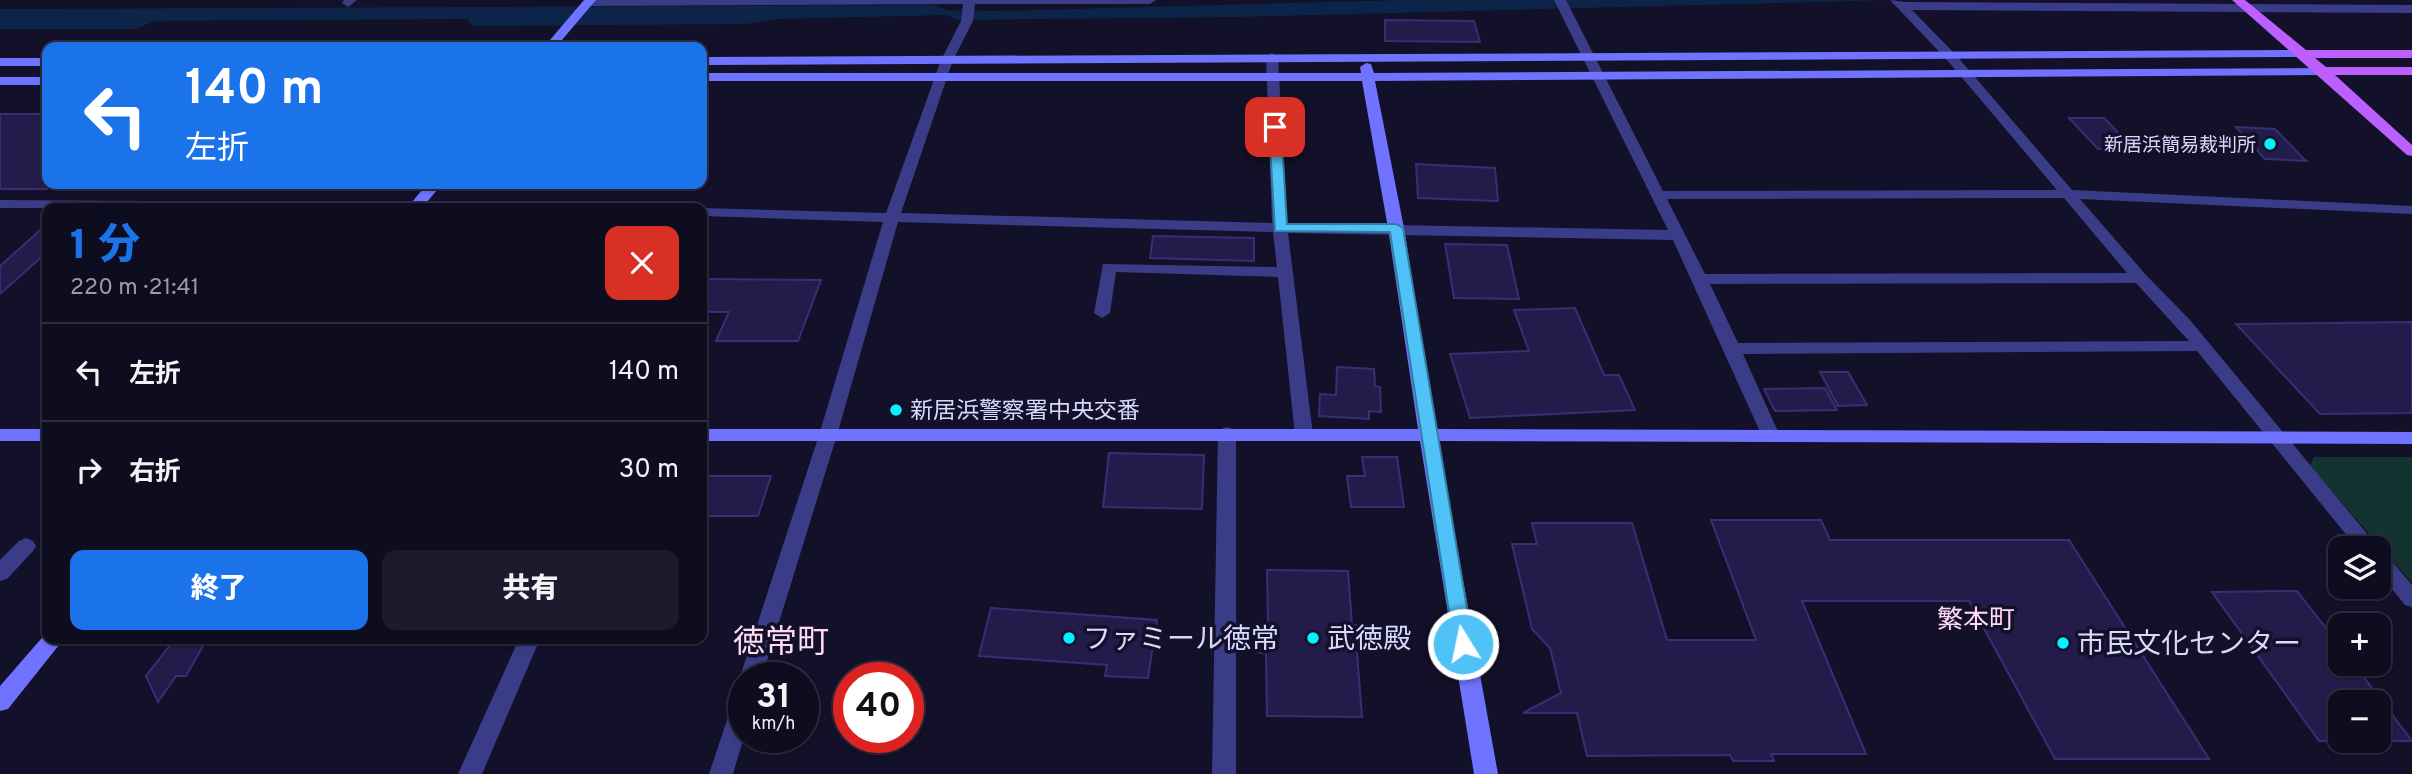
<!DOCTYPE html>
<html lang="ja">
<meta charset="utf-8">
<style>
:root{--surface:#0e0c1f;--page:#1c1a2c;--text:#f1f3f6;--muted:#9b9ba4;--line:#2e2c3d;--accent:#1a73e8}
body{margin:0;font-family:Overpass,"Noto Sans JP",sans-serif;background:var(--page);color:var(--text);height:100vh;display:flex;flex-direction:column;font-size:26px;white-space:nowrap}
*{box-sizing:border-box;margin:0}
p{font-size:23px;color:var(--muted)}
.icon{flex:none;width:38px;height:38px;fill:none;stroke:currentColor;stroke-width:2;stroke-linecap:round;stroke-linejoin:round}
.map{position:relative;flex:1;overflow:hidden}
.side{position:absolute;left:42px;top:203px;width:665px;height:441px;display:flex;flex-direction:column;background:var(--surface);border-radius:14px;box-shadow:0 2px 5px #0004,0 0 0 2px var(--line)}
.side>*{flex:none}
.top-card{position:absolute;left:42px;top:42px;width:665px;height:147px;border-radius:14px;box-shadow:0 2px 5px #0004,0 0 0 2px var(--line);background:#1a73e8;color:#fff;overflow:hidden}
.controls{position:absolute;left:2328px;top:536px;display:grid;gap:14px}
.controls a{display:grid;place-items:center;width:63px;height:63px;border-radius:14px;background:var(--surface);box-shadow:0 2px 5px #0004,0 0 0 2px var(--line);font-size:35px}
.speed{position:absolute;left:728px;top:662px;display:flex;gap:14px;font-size:35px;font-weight:700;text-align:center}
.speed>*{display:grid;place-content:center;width:91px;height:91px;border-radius:50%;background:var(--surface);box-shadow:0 2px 5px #0004,0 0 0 2px var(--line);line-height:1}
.speed small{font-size:18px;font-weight:400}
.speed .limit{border:10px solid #d22;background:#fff;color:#111}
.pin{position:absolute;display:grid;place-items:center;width:60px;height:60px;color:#fff;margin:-30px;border-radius:14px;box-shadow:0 4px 10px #0006}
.me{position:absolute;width:77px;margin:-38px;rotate:350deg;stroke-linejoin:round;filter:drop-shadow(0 0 5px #0008)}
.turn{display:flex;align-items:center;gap:24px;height:147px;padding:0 28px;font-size:32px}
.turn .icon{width:91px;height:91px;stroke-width:2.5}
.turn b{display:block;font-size:49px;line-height:60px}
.round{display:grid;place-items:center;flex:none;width:74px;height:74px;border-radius:14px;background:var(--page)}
.headline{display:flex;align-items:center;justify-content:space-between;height:119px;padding:0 28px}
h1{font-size:42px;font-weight:800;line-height:52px;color:var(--accent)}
.cta{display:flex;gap:14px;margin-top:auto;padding:14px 28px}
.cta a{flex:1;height:80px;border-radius:14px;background:var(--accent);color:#fff;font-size:28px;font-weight:800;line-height:80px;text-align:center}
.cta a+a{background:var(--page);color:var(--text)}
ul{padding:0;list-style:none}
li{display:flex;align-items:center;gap:21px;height:98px;padding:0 28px;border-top:2px solid var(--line)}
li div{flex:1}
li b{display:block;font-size:26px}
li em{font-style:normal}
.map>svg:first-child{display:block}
.green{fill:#133330}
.water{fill:#0b2447}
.building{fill:#231c4a;stroke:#392e76;stroke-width:2;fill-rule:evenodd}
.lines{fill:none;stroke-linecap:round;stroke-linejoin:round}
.street{fill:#3b3c87;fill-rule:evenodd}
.secondary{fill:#6f73ff;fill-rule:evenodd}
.primary{fill:#bb5fff;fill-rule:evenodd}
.route{fill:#4fc3f7;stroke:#337fa1;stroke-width:2}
.poi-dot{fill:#04f2fe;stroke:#131029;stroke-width:2.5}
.labels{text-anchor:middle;stroke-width:7;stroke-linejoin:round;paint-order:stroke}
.far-poi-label{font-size:19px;fill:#dad8ff;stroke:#131029;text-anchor:end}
.poi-label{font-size:23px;fill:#dad8ff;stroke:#131029;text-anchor:start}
.quarter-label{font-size:26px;fill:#ffdaf3;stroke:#131029}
.near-poi-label{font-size:28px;fill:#dad8ff;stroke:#131029;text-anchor:start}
.near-quarter-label{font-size:32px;fill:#ffdaf3;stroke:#131029}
</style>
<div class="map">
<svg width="2412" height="774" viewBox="0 0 2412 774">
<rect width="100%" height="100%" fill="#131029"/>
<path class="green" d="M 2314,457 L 2412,457 L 2412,583 L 2310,466 Z"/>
<path class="water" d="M 1403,0 L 1892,0 L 1237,17 L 957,20 L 947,15 L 778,19 L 746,24 L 474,26 L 467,19 L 155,21 L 136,29 L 0,29 L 0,9 L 933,5 L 946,10 L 993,11 Z"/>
<path class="building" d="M 1385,20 L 1474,21 L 1480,42 L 1385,41 Z
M 0,114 L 47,114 L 47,189 L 0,189 Z
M 2069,118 L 2104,118 L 2134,149 L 2098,149 Z
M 2236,127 L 2275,129 L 2306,161 L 2265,159 Z
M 1416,164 L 1495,168 L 1498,201 L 1418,198 Z
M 47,224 L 47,252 L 0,294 L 0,266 Z
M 1153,236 L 1254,238 L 1254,261 L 1150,258 Z
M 1445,244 L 1507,245 L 1519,299 L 1454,298 Z
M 702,279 L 821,280 L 798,341 L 716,341 L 729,312 L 702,312 Z
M 1575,308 L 1604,375 L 1619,375 L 1635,410 L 1470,418 L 1450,354 L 1529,351 L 1514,310 Z
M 2412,322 L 2412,413 L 2320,414 L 2236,324 Z
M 1337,367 L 1374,369 L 1375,386 L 1380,387 L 1381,412 L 1369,411 L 1369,419 L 1319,416 L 1320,394 L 1336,395 Z
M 1820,372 L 1848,372 L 1867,405 L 1838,406 Z
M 1825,388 L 1837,410 L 1775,411 L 1764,389 Z
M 1109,453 L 1204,455 L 1202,509 L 1103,507 Z
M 1362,457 L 1397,457 L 1404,507 L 1351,507 L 1347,476 L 1365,476 Z
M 702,476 L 771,476 L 758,516 L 702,516 Z
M 1711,520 L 1821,520 L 1830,540 L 2069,540 L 2209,759 L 2055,759 L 1969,601 L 1802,601 L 1866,754 L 1771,754 L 1774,761 L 1733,761 L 1730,755 L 1587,756 L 1577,713 L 1523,713 L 1561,693 L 1550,648 L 1532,629 L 1512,544 L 1537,544 L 1532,523 L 1632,523 L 1667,640 L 1756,640 Z
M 1267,570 L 1348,571 L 1352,625 L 1368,625 L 1371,652 L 1357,652 L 1362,717 L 1267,716 L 1266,654 L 1257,652 L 1257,623 L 1268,623 Z
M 2297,591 L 2340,646 L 2340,663 L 2353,663 L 2412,741 L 2319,741 L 2212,592 ZM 2340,702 L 2378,702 L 2378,740 L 2340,740 Z
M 991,608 L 1157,620 L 1148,678 L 1105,676 L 1107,665 L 979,656 Z
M 175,639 L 207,639 L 186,676 L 176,676 L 158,702 L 146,676 Z"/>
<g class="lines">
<path class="street" d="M 344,0 L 357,0 L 348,7 L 342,3 Z
M 584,0 L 1156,0 L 1150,4 L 975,4 L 973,21 L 953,60 L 901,213 L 1272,223 L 1266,57 L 1272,53 L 1278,57 L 1287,223 L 1668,230 L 1554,0 L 1566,0 L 1663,191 L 2057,190 L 1947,60 L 1890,0 L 1905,2 L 2412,5 L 2412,13 L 1912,10 L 1955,54 L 2072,190 L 2412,206 L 2412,214 L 2080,199 L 2146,275 L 2190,320 L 2379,548 L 2357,548 L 2197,351 L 1743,354 L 1780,436 L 1777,440 L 1765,440 L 1762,436 L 1673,240 L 1288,233 L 1313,435 L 1310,439 L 1298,439 L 1295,435 L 1278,277 L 1116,272 L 1110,313 L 1102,318 L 1094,313 L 1103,264 L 1277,267 L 1273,232 L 898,222 L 837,435 L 762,677 L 744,677 L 744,684 L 740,677 L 819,435 L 883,222 L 702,216 L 702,208 L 699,208 L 702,208 L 886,213 L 941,60 L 961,21 L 963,4 L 589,6 L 585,5 ZM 2064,198 L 2127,273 L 1705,274 L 1667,199 ZM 2136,283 L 2189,341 L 1738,343 L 1710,284 Z
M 0,200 L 556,204 L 563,208 L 0,208 Z
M 1227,427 L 1233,429 L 1236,433 L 1236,774 L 1212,774 L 1218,433 L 1221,429 Z
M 26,538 L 33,541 L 36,546 L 33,551 L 7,579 L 0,581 L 0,560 L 19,541 Z
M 2378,550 L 2385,553 L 2412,585 L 2412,607 L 2405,605 L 2378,572 Z
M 519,639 L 540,639 L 482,774 L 458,774 Z
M 744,693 L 744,737 L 733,774 L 709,774 L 733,702 L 736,695 Z"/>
<path class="secondary" d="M 584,0 L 596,0 L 556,47 L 544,47 Z
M 2303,50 L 2309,54 L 2307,57 L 702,65 L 702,57 Z
M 0,58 L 47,58 L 47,66 L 0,66 Z
M 1366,63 L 1371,64 L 1374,73 L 2328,68 L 2328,74 L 2323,75 L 1375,81 L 1404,228 L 1436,429 L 2412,432 L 2412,444 L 1438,441 L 1498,774 L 1474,774 L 1420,441 L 702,441 L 702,429 L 1418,429 L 1388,228 L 1362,81 L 702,81 L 702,73 L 1361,73 L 1360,67 Z
M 0,77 L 47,77 L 47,85 L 0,85 Z
M 427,184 L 442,184 L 422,208 L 407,208 Z
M 0,429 L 47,429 L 47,441 L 0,441 Z
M 47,632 L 47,639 L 62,639 L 59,645 L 8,709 L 0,711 L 0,686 Z"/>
<path class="primary" d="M 2232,0 L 2245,0 L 2306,50 L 2412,50 L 2412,58 L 2315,58 L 2326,67 L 2412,67 L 2412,75 L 2335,75 L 2412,145 L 2412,156 L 2407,155 Z"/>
</g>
<path class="route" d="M 1275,123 L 1281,127 L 1287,224 L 1396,224 L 1403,228 L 1473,644 L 1470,650 L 1463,652 L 1457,650 L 1454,644 L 1390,232 L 1275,231 L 1269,127 Z"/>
<g class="poi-dot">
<circle cx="2270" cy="144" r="7"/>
<circle cx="896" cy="410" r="7"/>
<circle cx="1069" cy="638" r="7"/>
<circle cx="1313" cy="638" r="7"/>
<circle cx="2063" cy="643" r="7"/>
</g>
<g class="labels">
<g class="far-poi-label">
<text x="2256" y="151">新居浜簡易裁判所</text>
</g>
<g class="poi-label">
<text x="910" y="418">新居浜警察署中央交番</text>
</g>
<g class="quarter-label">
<text x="1976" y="628">繁本町</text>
</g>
<g class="near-poi-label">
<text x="1083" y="648">ファミール徳常</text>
<text x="1327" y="648">武徳殿</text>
<text x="2077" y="653">市民文化センター</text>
</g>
<g class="near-quarter-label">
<text x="781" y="652">徳常町</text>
</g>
</g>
</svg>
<div class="controls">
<a><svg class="icon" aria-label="layers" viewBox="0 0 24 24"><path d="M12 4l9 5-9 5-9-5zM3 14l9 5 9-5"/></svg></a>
<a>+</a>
<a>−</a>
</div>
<div class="speed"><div>31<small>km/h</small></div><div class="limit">40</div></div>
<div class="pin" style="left:1275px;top:127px;background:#d93025"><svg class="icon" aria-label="arrive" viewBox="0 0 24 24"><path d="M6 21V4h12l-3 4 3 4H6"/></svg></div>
<svg class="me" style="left:1463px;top:644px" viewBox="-20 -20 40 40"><circle r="17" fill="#4fc3f7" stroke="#fff" stroke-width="3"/><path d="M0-11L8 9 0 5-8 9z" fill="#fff"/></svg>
<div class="top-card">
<div class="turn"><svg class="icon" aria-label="left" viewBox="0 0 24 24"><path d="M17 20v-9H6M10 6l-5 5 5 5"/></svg><div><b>140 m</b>左折</div></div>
</div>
<section class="side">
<div class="headline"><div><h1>1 分</h1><p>220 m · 21:41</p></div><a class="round" style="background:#d93025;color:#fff"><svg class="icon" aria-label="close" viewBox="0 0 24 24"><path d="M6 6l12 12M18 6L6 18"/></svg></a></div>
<ul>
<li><svg class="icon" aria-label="left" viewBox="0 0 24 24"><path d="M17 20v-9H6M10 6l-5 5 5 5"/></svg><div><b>左折</b></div><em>140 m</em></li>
<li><svg class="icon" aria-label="right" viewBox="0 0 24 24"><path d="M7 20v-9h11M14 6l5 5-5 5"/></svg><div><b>右折</b></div><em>30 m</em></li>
</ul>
<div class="cta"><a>終了</a><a>共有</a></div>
</section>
</div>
